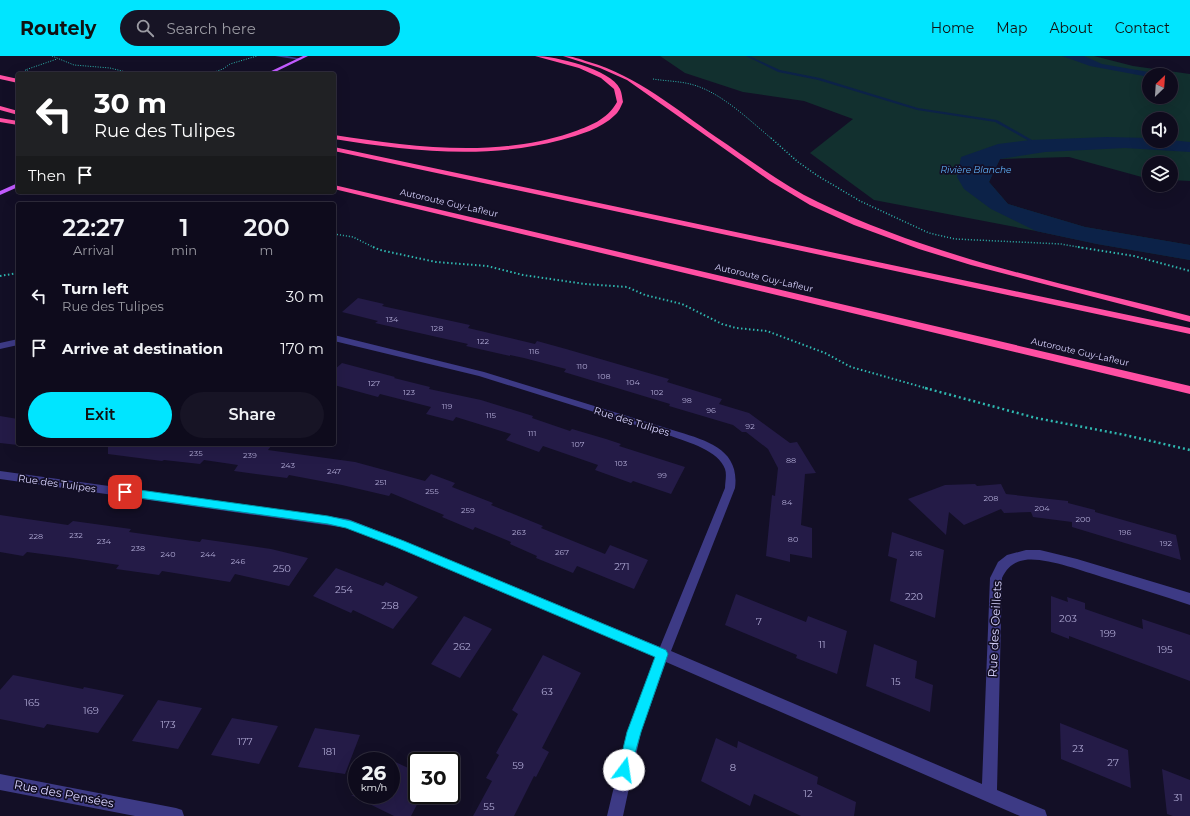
<!DOCTYPE html>
<meta charset="utf-8">
<style>
:root{--surface:#0e0b1c;--page:#171425;--text:#f1f3f6;--muted:#9b9ba3;--line:#2e2b3b;--accent:#00e5ff}
body{margin:0;font-family:Montserrat,sans-serif;background:var(--page);color:var(--text);height:100vh;display:flex;flex-direction:column;font-size:15px;white-space:nowrap}
*{box-sizing:border-box;margin:0}
p{font-size:13px;color:var(--muted)}
.icon{flex:none;width:22px;height:22px;fill:none;stroke:currentColor;stroke-width:2;stroke-linecap:round;stroke-linejoin:round}
.map{position:relative;flex:1;overflow:hidden}
.details{position:absolute;left:16px;top:146px;width:320px;height:244px;display:flex;flex-direction:column;background:var(--surface);border-radius:4px;box-shadow:0 4px 16px #0002,0 0 0 1px var(--line)}
.details>*{flex:none}
.hud{position:absolute;left:16px;top:16px;width:320px;height:122px;border-radius:4px;box-shadow:0 4px 16px #0002,0 0 0 1px var(--line);background:#202124;color:#fff;overflow:hidden}
.needle{width:26px;rotate:25deg}
.fabs{position:absolute;left:1142px;top:12px;display:grid;gap:8px}
.fabs a{display:grid;place-items:center;width:36px;height:36px;border-radius:50%;background:var(--surface);box-shadow:0 4px 16px #0002,0 0 0 1px var(--line);font-size:20px}
.speed{position:absolute;left:348px;top:696px;display:flex;gap:8px;font-size:20px;font-weight:700;text-align:center}
.speed>*{display:grid;place-content:center;width:52px;height:52px;border-radius:50%;background:var(--surface);box-shadow:0 4px 16px #0002,0 0 0 1px var(--line);line-height:1}
.speed small{font-size:10px;font-weight:400}
.speed .limit{border:2px solid #111;border-radius:6px;background:#fff;color:#111}
.pin{position:absolute;display:grid;place-items:center;width:34px;height:34px;color:#fff;margin:-17px;border-radius:8px;box-shadow:0 2px 6px #0006}
.me{position:absolute;width:44px;margin:-22px;rotate:14deg;stroke-linejoin:round;filter:drop-shadow(0 0 3px #0008)}
.turn{display:flex;align-items:center;gap:14px;height:84px;padding:0 12px;font-size:18px}
.turn .icon{width:52px;height:52px;stroke-width:2.5}
.turn b{display:block;font-size:28px;line-height:34px}
.then{display:flex;align-items:center;height:38px;padding:0 12px;background:#0003;gap:8px;font-size:15px}
.eta{display:flex;justify-content:space-evenly;align-items:center;height:68px;text-align:center}
.eta b{font-size:24px;font-weight:600;line-height:28px}
.button{display:flex;gap:8px;margin-top:auto;padding:8px 12px}
.button a{flex:1;height:46px;border-radius:24px;background:var(--accent);color:#111;font-size:16px;font-weight:600;line-height:46px;text-align:center}
.button a+a{background:var(--page);color:var(--text)}
ul{padding:0;list-style:none}
li{display:flex;align-items:center;gap:12px;height:52px;padding:0 12px}
li div{flex:1}
li b{display:block;font-size:15px}
li em{font-style:normal}
header{display:flex;align-items:center;gap:24px;box-sizing:border-box;height:56px;padding:0 20px;background:var(--accent);color:#111}
header strong{font-size:19px}
nav{display:flex;gap:22px;margin-inline-start:auto;font-size:14px}
.search{width:280px;height:36px;background:var(--page);display:flex;align-items:center;gap:10px;box-sizing:border-box;padding:0 14px;border-radius:22px;color:var(--muted);font-size:15px}
.map>svg:first-child{display:block}
.green{fill:#12302f;fill-rule:evenodd}
.water{fill:#0c2248}
.lines{fill:none;stroke-linecap:round;stroke-linejoin:round}
.stream{fill:#0c2248;fill-rule:evenodd}
.building{fill:#241b47}
.path-far3{stroke:#2fb8b0;stroke-width:1;stroke-dasharray:1 1.5;stroke-linecap:butt}
.path-far2{stroke:#2fb8b0;stroke-width:1.5;stroke-dasharray:1 2;stroke-linecap:butt}
.path-far1{stroke:#2fb8b0;stroke-width:2;stroke-dasharray:1.5 2.5;stroke-linecap:butt}
.path{stroke:#2fb8b0;stroke-width:2.5;stroke-dasharray:2 3;stroke-linecap:butt}
.minor{fill:#3d3a85;fill-rule:evenodd}
.major{fill:#c25bff;fill-rule:evenodd}
.highway{fill:#ff4fa3;fill-rule:evenodd}
.route{fill:#00e5ff;stroke:#0095a6}
.labels{text-anchor:middle;stroke-width:3.5;stroke-linejoin:round;paint-order:stroke}
.number-label{font-size:8px;fill:#aca6d1}
.far-water-label{font-size:9px;font-style:italic;fill:#62b6ff;stroke:#130f26}
.far-street-label{font-size:9px;fill:#d9d4ff;stroke:#130f26}
.street-label{font-size:10px;fill:#d9d4ff;stroke:#130f26}
.near-number-label{font-size:10px;fill:#aca6d1}
.near-street-label{font-size:12px;fill:#d9d4ff;stroke:#130f26}
</style>
<header>
<strong>Routely</strong>
<div class="search"><svg class="icon" aria-label="search" viewBox="0 0 24 24"><circle cx="10" cy="10" r="6"/><path d="M15 15l6 6"/></svg>Search here</div>
<nav><a>Home</a><a>Map</a><a>About</a><a>Contact</a></nav>
</header>
<div class="map">
<svg width="1190" height="760" viewBox="0 0 1190 760">
<rect width="100%" height="100%" fill="#130f26"/>
<path class="green" d="M 660,0 L 1094,0 L 1133,10 L 1190,18 L 1190,125 L 1171,124 L 1171,107 L 1149,107 L 1149,123 L 1069,101 L 1000,103 L 989,126 L 1008,148 L 1085,171 L 1190,189 L 1190,204 L 1097,188 L 1036,175 L 874,144 L 810,97 L 853,63 L 804,45 L 743,36 L 685,17 ZM 1149,19 L 1171,19 L 1171,41 L 1149,41 ZM 1149,63 L 1171,63 L 1171,85 L 1149,85 Z"/>
<path class="water" d="M 1062,0 L 1084,0 L 1102,8 L 1166,19 L 1149,19 L 1149,21 L 1090,10 Z
M 1107,81 L 1149,82 L 1149,85 L 1171,84 L 1190,86 L 1190,96 L 1125,92 L 1045,96 L 1000,103 L 989,126 L 1008,148 L 1085,171 L 1190,189 L 1190,204 L 1097,188 L 1036,175 L 991,153 L 964,133 L 957,121 L 961,101 L 998,88 L 1030,84 Z"/>
<g class="lines">
<path class="stream" d="M 746,0 L 749,0 L 780,14 L 820,22 L 918,52 L 997,64 L 1032,84 L 1029,85 L 995,66 L 917,54 L 818,24 L 778,16 Z"/>
</g>
<path class="building" d="M 358,242 L 384,248 L 382,250 L 470,269 L 468,272 L 535,288 L 537,285 L 566,293 L 669,323 L 667,326 L 722,343 L 719,348 L 749,357 L 790,387 L 797,386 L 816,417 L 805,418 L 801,469 L 812,472 L 812,502 L 790,498 L 790,506 L 766,500 L 772,439 L 775,440 L 778,412 L 768,393 L 746,376 L 742,376 L 733,369 L 669,350 L 670,348 L 564,316 L 566,313 L 524,302 L 510,299 L 510,300 L 466,290 L 468,288 L 375,267 L 378,265 L 342,256 Z
M 342,307 L 395,321 L 394,322 L 430,331 L 429,333 L 481,344 L 533,360 L 532,362 L 570,375 L 572,373 L 606,383 L 621,388 L 619,390 L 685,411 L 671,438 L 633,425 L 631,427 L 595,414 L 598,409 L 543,390 L 539,396 L 506,384 L 511,378 L 456,361 L 453,365 L 426,358 L 431,351 L 380,338 L 378,341 L 334,329 L 334,314 Z
M 0,360 L 18,363 L 18,389 L 0,387 Z
M 108,388 L 251,388 L 271,390 L 268,394 L 355,406 L 425,425 L 431,418 L 455,427 L 452,431 L 493,447 L 491,449 L 543,470 L 541,472 L 605,498 L 610,489 L 648,504 L 634,533 L 577,510 L 573,517 L 536,502 L 537,500 L 510,488 L 511,486 L 475,471 L 473,474 L 442,461 L 444,459 L 391,437 L 389,440 L 342,429 L 289,419 L 287,422 L 234,415 L 238,409 L 204,404 L 200,408 L 164,404 L 162,405 L 108,398 Z
M 975,428 L 977,430 L 1001,428 L 1006,438 L 1068,445 L 1068,447 L 1095,454 L 1095,456 L 1176,479 L 1181,504 L 1072,471 L 1072,466 L 1033,461 L 1031,456 L 1004,457 L 1001,453 L 964,469 L 949,456 L 946,479 L 908,443 L 945,429 Z
M 0,459 L 68,469 L 73,465 L 131,473 L 129,476 L 200,486 L 202,483 L 271,493 L 308,502 L 289,530 L 235,518 L 230,526 L 162,515 L 159,519 L 116,513 L 119,509 L 73,502 L 27,496 L 23,500 L 0,496 Z
M 892,476 L 944,494 L 935,562 L 890,545 L 897,503 L 888,500 Z
M 336,512 L 383,530 L 386,526 L 418,541 L 393,573 L 353,554 L 351,557 L 313,540 Z
M 736,538 L 806,566 L 808,560 L 847,575 L 837,618 L 796,602 L 797,599 L 725,569 Z
M 1051,540 L 1068,546 L 1067,541 L 1085,547 L 1085,553 L 1143,573 L 1142,563 L 1190,579 L 1190,625 L 1069,580 L 1069,583 L 1051,576 Z
M 464,560 L 492,573 L 460,622 L 431,608 Z
M 874,588 L 917,605 L 915,622 L 933,629 L 930,656 L 866,630 Z
M 543,599 L 581,617 L 542,692 L 549,696 L 536,721 L 534,720 L 514,760 L 473,760 L 492,725 L 486,722 L 499,699 L 496,697 L 518,658 L 512,654 Z
M 13,619 L 83,633 L 84,631 L 124,639 L 98,677 L 47,668 L 44,672 L 0,663 L 0,634 Z
M 158,644 L 202,652 L 178,693 L 132,685 Z
M 232,662 L 278,670 L 259,708 L 211,699 Z
M 1060,667 L 1128,694 L 1131,732 L 1061,703 Z
M 315,672 L 360,679 L 345,718 L 298,711 Z
M 716,682 L 737,692 L 738,685 L 818,721 L 817,728 L 856,746 L 854,760 L 801,760 L 754,738 L 750,750 L 701,725 Z
M 391,704 L 417,716 L 417,739 L 422,739 L 411,760 L 394,760 L 351,739 L 391,739 Z
M 1162,713 L 1190,724 L 1190,760 L 1173,760 L 1167,758 Z"/>
<g class="lines">
<path class="path-far3" d="M 52,0 L 74,9 L 110,12 L 134,18
M 35,18 L 25,14 L 57,3
M 209,18 L 223,13 L 230,8 L 257,0
M 653,23 C 665,25 678,25 690,28 C 720,35 749,64 772,83"/>
<path class="path-far2" d="M 771,82 L 798,106 L 818,120 L 860,145 L 929,177 L 955,183 L 1061,188 L 1084,192
M 334,178 L 353,181 L 375,192"/>
<path class="path-far1" d="M 373,191 L 380,194 L 436,206 L 487,210 L 523,219 L 585,228 L 627,231 L 645,239 L 682,248 L 722,268 L 736,272 L 767,275 L 825,297 L 851,311 L 929,333
M 1078,191 L 1134,200 L 1190,215
M 0,220 L 18,217"/>
<path class="path" d="M 925,332 L 1036,362 L 1125,379 L 1190,394"/>
<path class="minor" d="M 275,0 L 287,0 L 302,3 L 300,4 Z
M 334,279 L 484,316 L 679,376 C 708,385 740,394 735,432 L 671,595 L 982,728 L 990,522 L 998,506 L 1007,499 L 1026,494 L 1040,494 L 1077,503 L 1190,537 L 1190,549 C 1161,539 1131,530 1102,521 C 1082,515 1045,501 1025,504 C 1013,506 1007,512 1002,522 L 997,734 L 1045,754 L 1047,760 L 1020,760 L 666,606 L 641,676 L 623,760 L 607,760 L 627,676 L 655,601 L 396,491 L 347,472 L 0,423 L 0,415 L 348,463 L 404,485 L 660,591 L 725,432 C 725,426 727,419 725,413 C 719,395 688,386 671,380 L 479,320 L 334,285 Z
M 18,283 L 18,289 L 0,293 L 0,287 Z
M 0,718 L 176,752 L 182,754 L 184,760 L 135,760 L 0,734 Z"/>
<path class="major" d="M 303,0 L 308,0 L 271,18 L 265,18 Z
M 18,127 L 18,131 L 0,139 L 0,135 Z"/>
<path class="highway" d="M 535,0 C 555,0 611,13 620,33 C 622,37 622,42 623,46 C 621,50 619,56 615,59 C 601,73 579,79 561,84 C 486,104 409,95 334,83 L 334,79 C 411,91 495,102 570,77 C 590,70 607,64 617,46 L 614,33 L 601,22 L 579,12 Z
M 563,0 C 572,0 580,3 589,6 C 637,20 676,53 716,81 C 749,103 782,129 818,146 C 935,202 1065,228 1190,260 L 1190,266 L 971,209 L 919,193 L 854,169 L 810,149 L 770,125 L 627,24 L 600,12 Z
M 0,19 L 18,23 L 18,27 L 0,23 Z
M 0,50 L 18,55 L 18,59 L 0,54 Z
M 0,62 L 18,65 L 18,69 L 0,66 Z
M 334,91 L 1190,272 L 1190,278 L 334,95 Z
M 334,129 L 1190,330 L 1190,338 L 334,133 Z"/>
</g>
<path class="route" d="M 125,432 L 328,460 L 351,465 L 404,485 L 666,594 L 668,598 L 641,676 L 629,719 L 624,721 L 620,719 L 618,714 L 627,676 L 655,601 L 396,491 L 346,472 L 328,468 L 125,440 L 122,439 L 120,436 L 122,433 Z"/>
<g class="labels">
<g class="number-label">
<text x="392" y="266">134</text>
<text x="437" y="275">128</text>
<text x="483" y="288">122</text>
<text x="534" y="298">116</text>
<text x="582" y="313">110</text>
<text x="604" y="323">108</text>
<text x="633" y="329">104</text>
<text x="374" y="330">127</text>
<text x="409" y="339">123</text>
<text x="657" y="339">102</text>
<text x="687" y="347">98</text>
<text x="447" y="353">119</text>
<text x="711" y="357">96</text>
<text x="491" y="362">115</text>
<text x="750" y="373">92</text>
<text x="532" y="380">111</text>
<text x="578" y="391">107</text>
<text x="196" y="400">235</text>
<text x="250" y="402">239</text>
<text x="791" y="407">88</text>
<text x="621" y="410">103</text>
<text x="288" y="412">243</text>
<text x="334" y="418">247</text>
<text x="662" y="422">99</text>
<text x="381" y="429">251</text>
<text x="432" y="438">255</text>
<text x="991" y="445">208</text>
<text x="787" y="449">84</text>
<text x="1042" y="455">204</text>
<text x="468" y="457">259</text>
<text x="1083" y="466">200</text>
<text x="519" y="479">263</text>
<text x="1125" y="479">196</text>
<text x="76" y="482">232</text>
<text x="36" y="483">228</text>
<text x="793" y="486">80</text>
<text x="104" y="488">234</text>
<text x="1166" y="490">192</text>
<text x="138" y="495">238</text>
<text x="562" y="499">267</text>
<text x="916" y="500">216</text>
<text x="168" y="501">240</text>
<text x="208" y="501">244</text>
<text x="238" y="508">246</text>
</g>
<g class="far-water-label">
<text x="976" y="117">Rivière Blanche</text>
</g>
<g class="far-street-label">
<text transform="translate(449 147) rotate(13)" y="3">Autoroute Guy-Lafleur</text>
<text transform="translate(764 222) rotate(13)" y="3">Autoroute Guy-Lafleur</text>
<text transform="translate(1080 296) rotate(13)" y="3">Autoroute Guy-Lafleur</text>
</g>
<g class="street-label">
<text transform="translate(632 365) rotate(17)" y="4">Rue des Tulipes</text>
<text transform="translate(57 427) rotate(8)" y="4">Rue des Tulipes</text>
</g>
<g class="near-number-label">
<text x="622" y="514">271</text>
<text x="282" y="516">250</text>
<text x="344" y="537">254</text>
<text x="914" y="544">220</text>
<text x="390" y="553">258</text>
<text x="1068" y="566">203</text>
<text x="759" y="569">7</text>
<text x="1108" y="581">199</text>
<text x="822" y="592">11</text>
<text x="462" y="594">262</text>
<text x="1165" y="597">195</text>
<text x="896" y="629">15</text>
<text x="547" y="639">63</text>
<text x="32" y="650">165</text>
<text x="91" y="658">169</text>
<text x="168" y="672">173</text>
<text x="245" y="689">177</text>
<text x="1078" y="696">23</text>
<text x="329" y="699">181</text>
<text x="1113" y="710">27</text>
<text x="518" y="713">59</text>
<text x="733" y="715">8</text>
<text x="808" y="741">12</text>
<text x="1178" y="745">31</text>
<text x="489" y="754">55</text>
</g>
<g class="near-street-label">
<text transform="translate(995 573) rotate(-87)" y="4">Rue des Oeillets</text>
<text transform="translate(64 738) rotate(11)" y="4">Rue des Pensées</text>
</g>
</g>
</svg>
<div class="fabs">
<a><svg class="needle" viewBox="-14 -14 28 28"><path d="M0-13l5 13h-10z" fill="#e53935"/><path d="M0 13l5-13h-10z" fill="#9b9ba3"/></svg></a>
<a><svg class="icon" aria-label="sound" viewBox="0 0 24 24"><path d="M4 9h4l5-4v14l-5-4H4zM17 9q2 3 0 6"/></svg></a>
<a><svg class="icon" aria-label="layers" viewBox="0 0 24 24"><path d="M12 4l9 5-9 5-9-5zM3 14l9 5 9-5"/></svg></a>
</div>
<div class="speed"><div>26<small>km/h</small></div><div class="limit">30</div></div>
<div class="pin" style="left:125px;top:436px;background:#d93025"><svg class="icon" aria-label="arrive" viewBox="0 0 24 24"><path d="M6 21V4h12l-3 4 3 4H6"/></svg></div>
<svg class="me" style="left:624px;top:714px" viewBox="-20 -20 40 40"><circle r="19" fill="#fff"/><path d="M0-13L10 11 0 6-10 11z" fill="#00e5ff"/></svg>
<div class="hud">
<div class="turn"><svg class="icon" aria-label="left" viewBox="0 0 24 24"><path d="M17 20v-9H6M10 6l-5 5 5 5"/></svg><div><b>30 m</b>Rue des Tulipes</div></div>
<div class="then">Then<svg class="icon" aria-label="arrive" viewBox="0 0 24 24"><path d="M6 21V4h12l-3 4 3 4H6"/></svg></div>
</div>
<section class="details">
<div class="eta">
<div><b>22:27</b><p>Arrival</p></div>
<div><b>1</b><p>min</p></div>
<div><b>200</b><p>m</p></div>
</div>
<ul>
<li><svg class="icon" aria-label="left" viewBox="0 0 24 24"><path d="M17 20v-9H6M10 6l-5 5 5 5"/></svg><div><b>Turn left</b><p>Rue des Tulipes</p></div><em>30 m</em></li>
<li><svg class="icon" aria-label="arrive" viewBox="0 0 24 24"><path d="M6 21V4h12l-3 4 3 4H6"/></svg><div><b>Arrive at destination</b></div><em>170 m</em></li>
</ul>
<div class="button"><a>Exit</a><a>Share</a></div>
</section>
</div>
